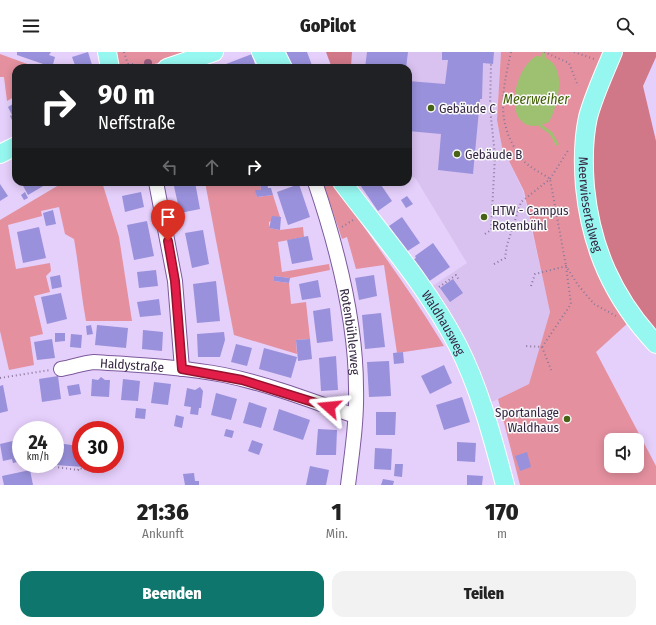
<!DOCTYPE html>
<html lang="de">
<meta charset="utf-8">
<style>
:root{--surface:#fff;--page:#f2f2f2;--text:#222;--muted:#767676;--accent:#0f766e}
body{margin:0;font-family:"Fira Sans Condensed",sans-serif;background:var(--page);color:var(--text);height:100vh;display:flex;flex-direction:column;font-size:15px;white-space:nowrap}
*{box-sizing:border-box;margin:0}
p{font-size:13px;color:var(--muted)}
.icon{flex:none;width:22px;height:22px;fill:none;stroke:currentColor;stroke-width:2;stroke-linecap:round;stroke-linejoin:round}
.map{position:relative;height:433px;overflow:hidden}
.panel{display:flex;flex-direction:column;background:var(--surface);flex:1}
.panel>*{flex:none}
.guide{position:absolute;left:12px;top:12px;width:400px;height:122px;border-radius:12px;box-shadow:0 2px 10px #0003;background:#202124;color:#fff;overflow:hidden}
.controls{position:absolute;left:604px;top:381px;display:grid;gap:8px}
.controls a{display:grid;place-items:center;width:40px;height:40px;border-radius:8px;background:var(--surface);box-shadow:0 2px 10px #0003;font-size:20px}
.speed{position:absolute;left:12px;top:369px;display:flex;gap:8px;font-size:20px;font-weight:700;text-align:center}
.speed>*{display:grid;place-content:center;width:52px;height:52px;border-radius:50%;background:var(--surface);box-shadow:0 2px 10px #0003;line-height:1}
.speed small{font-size:10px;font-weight:400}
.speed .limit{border:6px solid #d22;background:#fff;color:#111}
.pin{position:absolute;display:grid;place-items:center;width:34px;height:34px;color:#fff;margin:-41px -17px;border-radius:50% 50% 50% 0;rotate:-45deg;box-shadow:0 0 4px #0007}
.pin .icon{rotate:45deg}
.me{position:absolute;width:44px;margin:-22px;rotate:288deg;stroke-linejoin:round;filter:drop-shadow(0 0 3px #0008)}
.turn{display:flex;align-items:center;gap:14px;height:84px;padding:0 20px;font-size:18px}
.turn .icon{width:52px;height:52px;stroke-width:2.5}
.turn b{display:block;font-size:28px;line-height:34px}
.lanes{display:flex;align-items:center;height:38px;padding:0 20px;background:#0003;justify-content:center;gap:20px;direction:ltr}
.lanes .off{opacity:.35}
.eta{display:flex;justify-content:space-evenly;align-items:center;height:68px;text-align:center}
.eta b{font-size:24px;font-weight:800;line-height:28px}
.primary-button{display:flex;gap:8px;margin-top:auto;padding:8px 20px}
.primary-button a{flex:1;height:46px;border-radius:12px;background:var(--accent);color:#fff;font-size:16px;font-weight:800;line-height:46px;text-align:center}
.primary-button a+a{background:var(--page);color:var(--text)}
header{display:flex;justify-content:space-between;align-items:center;height:52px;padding:0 20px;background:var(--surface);font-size:18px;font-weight:800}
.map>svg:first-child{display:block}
.built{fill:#d9c1f0}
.green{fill:#e4909f;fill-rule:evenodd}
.forest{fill:#d07788}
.water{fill:#9ec171}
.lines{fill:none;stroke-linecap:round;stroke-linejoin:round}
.stream{stroke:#9ec171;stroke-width:3}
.building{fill:#9991db}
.minor-casing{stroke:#7c599b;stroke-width:16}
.major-casing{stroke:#fff;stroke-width:20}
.path{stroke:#8a789c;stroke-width:2;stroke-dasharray:1 3;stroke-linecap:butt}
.minor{stroke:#fff;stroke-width:14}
.major{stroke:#96f7f0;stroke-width:18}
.tree{fill:#955d82}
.route-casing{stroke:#92132f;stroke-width:10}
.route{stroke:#e11d48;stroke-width:7}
.poi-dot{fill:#476315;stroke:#fafafa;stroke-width:1.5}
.labels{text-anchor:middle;stroke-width:3;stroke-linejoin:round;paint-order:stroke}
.poi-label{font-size:13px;fill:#362743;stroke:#fafafa;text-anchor:start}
.street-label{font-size:13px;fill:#362743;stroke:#fafafa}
.water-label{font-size:14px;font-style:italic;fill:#426006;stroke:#fafafa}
</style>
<header><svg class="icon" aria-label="menu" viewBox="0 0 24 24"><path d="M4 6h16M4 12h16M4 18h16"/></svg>GoPilot<svg class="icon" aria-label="search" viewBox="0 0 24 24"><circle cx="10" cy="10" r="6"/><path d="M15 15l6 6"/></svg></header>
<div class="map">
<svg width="656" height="433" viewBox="0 0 656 433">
<rect width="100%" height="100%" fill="#e5cffb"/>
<path class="built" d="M 352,0 L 501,0 L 497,68 L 502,95 L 523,139 L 550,260 L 529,332 L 492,350 L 463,285 L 431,235 L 467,211 L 416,127 L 408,122 L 408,16 L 351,16 Z"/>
<path class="green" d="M 113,0 L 191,0 L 142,16 L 114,16 Z
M 501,0 L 606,0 L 583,65 L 629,270 L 596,300 L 656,414 L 656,433 L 520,433 L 498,347 L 529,332 L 550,260 L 524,139 L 502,95 L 497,68 ZM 611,388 L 637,388 L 637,414 L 611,414 Z
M 0,2 L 33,14 L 32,16 L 16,16 L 16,44 L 7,49 L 4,25 L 0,25 Z
M 64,130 L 102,130 L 119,185 L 132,269 L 86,269 C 81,242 79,215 74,187 L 65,182 L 59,155 L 41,159 L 42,164 L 8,173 L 16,217 L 50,211 L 51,219 L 46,224 L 50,240 L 34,244 L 43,282 L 30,285 L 34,313 L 9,318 L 0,279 L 0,168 Z
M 205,130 L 260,130 L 261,138 L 256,138 L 257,145 L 273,143 L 280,165 L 269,170 L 269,176 L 280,178 L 303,175 L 304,185 L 278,190 L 282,220 L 329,212 L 330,218 L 290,226 L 274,224 L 274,229 L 289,231 L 291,252 L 306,250 L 310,287 L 296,288 L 297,302 L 234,283 Z
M 323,130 L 334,130 C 369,185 410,237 444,294 L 397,301 L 384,213 L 356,217 L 347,185 L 342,187 Z"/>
<path class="forest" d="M 326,0 L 352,0 L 351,16 L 332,16 Z
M 621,0 L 656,0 L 656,5 L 643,34 L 656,89 L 656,279 L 625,241 L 602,189 L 593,141 L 592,92 L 597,67 L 603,45 Z"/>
<path class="water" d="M 536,4 C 569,5 560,50 549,70 C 503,91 508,22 536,4 Z"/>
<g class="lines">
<path class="stream" d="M 543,7 L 544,0
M 540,70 L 541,74 L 551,81 L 557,92"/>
</g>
<path class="building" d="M 17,0 L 51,0 L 49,3 L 55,5 L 52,16 L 45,16 L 46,13 L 17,3 Z
M 88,0 L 93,16 L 76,16 L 72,5 Z
M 286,0 L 307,0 L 313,16 L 293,16 Z
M 367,0 L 408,0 L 406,16 L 365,16 Z
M 442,0 L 494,0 L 493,12 L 483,11 L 482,47 L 480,47 L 473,122 L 438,118 L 441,82 L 408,79 L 408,29 L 445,32 L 448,8 L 442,8 Z
M 252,2 L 256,16 L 211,16 L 226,12 Z
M 16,50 L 16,70 L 14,67 L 12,68 L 10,64 L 12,63 L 8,55 Z
M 21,130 L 44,130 L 45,133 L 28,143 Z
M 173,130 L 195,130 L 200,157 L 180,161 Z
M 260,130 L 267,130 L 268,136 L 271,136 L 273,143 L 257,145 L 255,138 L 261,138 Z
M 358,130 L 379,130 L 392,149 L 378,159 Z
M 0,132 L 8,144 L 0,149 Z
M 299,132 L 310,165 L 288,173 L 277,140 Z
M 25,140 L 28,146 L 24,148 L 21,143 Z
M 141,140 L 144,155 L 125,160 L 122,144 Z
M 407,144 L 413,152 L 406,156 L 401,148 Z
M 53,158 L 56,172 L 46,174 L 43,161 Z
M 272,164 L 281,165 L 280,178 L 269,176 Z
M 402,165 L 420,191 L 406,200 L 389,174 Z
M 147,169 L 154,204 L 134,208 L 127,173 Z
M 39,175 L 46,206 L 23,211 L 17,180 Z
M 203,178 L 209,212 L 192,216 L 185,181 Z
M 308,184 L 313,208 L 292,212 L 287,188 Z
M 433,191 L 450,215 L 428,230 L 413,208 L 416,206 L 415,204 Z
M 156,218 L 158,234 L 139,236 L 137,220 Z
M 60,223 L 62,235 L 52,237 L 50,225 Z
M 374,223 L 377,244 L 359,248 L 355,226 Z
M 274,224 L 290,226 L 289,231 L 274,229 Z
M 453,227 L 463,241 L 450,250 L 440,236 Z
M 318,228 L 321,245 L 302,248 L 299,232 Z
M 216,229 L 220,269 L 197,271 L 193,232 Z
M 61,241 L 67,267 L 47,272 L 41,245 Z
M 159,247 L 161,263 L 140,265 L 137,250 Z
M 330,256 L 333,289 L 317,291 L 313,259 Z
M 381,261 L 385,295 L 365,297 L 362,263 Z
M 91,273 L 93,282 L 87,283 L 86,274 Z
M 97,273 L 128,276 L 126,296 L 95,293 Z
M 143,278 L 163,280 L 162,299 L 142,297 Z
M 224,280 L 225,288 L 220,305 L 198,305 L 197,282 Z
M 55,281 L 65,281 L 65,289 L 55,290 Z
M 71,282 L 82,283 L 81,296 L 70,295 Z
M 52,287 L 55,306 L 37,308 L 34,290 Z
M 310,287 L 312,307 L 298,309 L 296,288 Z
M 236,292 L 252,296 L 247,314 L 231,310 Z
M 264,296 L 297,305 L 291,326 L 259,317 Z
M 403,300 L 404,311 L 394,312 L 393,301 Z
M 336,304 L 338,338 L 321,339 L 319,306 Z
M 389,309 L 391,344 L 369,345 L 367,310 Z
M 444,313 L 452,331 L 430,342 L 421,324 Z
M 58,324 L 61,347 L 42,350 L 39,327 Z
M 101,325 L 105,328 L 110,328 L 109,345 L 91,344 L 92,327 L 98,328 Z
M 123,327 L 140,329 L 138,349 L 121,348 Z
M 154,330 L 171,332 L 168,353 L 151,351 Z
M 79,332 L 81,342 L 69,344 L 67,334 Z
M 3,333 L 8,359 L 0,361 L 0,334 Z
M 200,335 L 203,339 L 201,356 L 199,356 L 198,363 L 190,362 L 191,355 L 184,354 L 187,336 L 195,338 Z
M 216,341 L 237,347 L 231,368 L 211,363 Z
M 462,345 L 470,370 L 444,378 L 436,353 Z
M 249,350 L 267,356 L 261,376 L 243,371 Z
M 136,356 L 146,357 L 145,367 L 135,366 Z
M 279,357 L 310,368 L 303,388 L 273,378 Z
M 376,360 L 396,360 L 395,383 L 376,383 Z
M 176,363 L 184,365 L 182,376 L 174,374 Z
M 226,377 L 234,379 L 232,386 L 224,384 Z
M 318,377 L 337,378 L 336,403 L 316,403 Z
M 21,387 L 21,409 L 13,411 L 12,407 L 3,409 L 0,392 Z
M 252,388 L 263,392 L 259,403 L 248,399 Z
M 80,390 L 81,412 L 98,412 L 98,416 L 55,413 L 57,391 L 79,394 Z
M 457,390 L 476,391 L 475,410 L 457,409 Z
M 375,396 L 392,397 L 391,418 L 374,417 Z
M 527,400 L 531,415 L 520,419 L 515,404 Z
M 395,412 L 403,412 L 402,425 L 394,424 Z
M 310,414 L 329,418 L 326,433 L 306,433 Z
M 30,418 L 33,433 L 4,433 L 2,424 Z
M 194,421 L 195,429 L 199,429 L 199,433 L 185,433 L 183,422 Z
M 467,423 L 483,424 L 482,433 L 467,433 Z
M 383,427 L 394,429 L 393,433 L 381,433 Z"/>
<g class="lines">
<g class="minor-casing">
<g id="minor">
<path d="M 156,130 L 175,229 L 182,317"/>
<path id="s1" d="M 315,130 C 336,192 356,270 356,336 C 357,368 352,401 348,433"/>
<path id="s2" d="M 61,317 C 73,315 82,311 94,310 C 137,313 182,315 224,323 C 268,332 312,349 355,364"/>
</g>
</g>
<g class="major-casing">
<g id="major">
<path d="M 107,0 L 110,16"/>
<path d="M 261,0 L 269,16"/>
<path d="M 275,0 L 283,16"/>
<path id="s3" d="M 613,0 C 604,22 594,43 588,65 C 583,88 583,111 585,135 C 591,196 613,246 656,292"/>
<path d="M 167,16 L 214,0"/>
<path d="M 0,102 L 16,94"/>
<path id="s4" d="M 342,130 C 381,182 427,234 457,292 C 479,334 493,387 505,433"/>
</g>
</g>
<path class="path" d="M 124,0 L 129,16
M 511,0 C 502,41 495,71 522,107 C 528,115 542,121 550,127 L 566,214 L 571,252 L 542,295 L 524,294
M 544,0 L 569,11 L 578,34
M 574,0 L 594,7
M 128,12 L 135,12 L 139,15
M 342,175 L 353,168
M 485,182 L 491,178 L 495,104 L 490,56 L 491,12
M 494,212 L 505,206 L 507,193 L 521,150 L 550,127 L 569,97
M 531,234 L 535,222 L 566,214 L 578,233 L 594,252 L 616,264
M 439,235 L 456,223 L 459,228
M 542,295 L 552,320
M 0,326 L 50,318
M 51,412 L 56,415 L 78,418 L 79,416 L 89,418 L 89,415"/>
<use href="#minor" class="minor"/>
<use href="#major" class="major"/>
</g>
<circle class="tree" cx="148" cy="11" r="4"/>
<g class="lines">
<g class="route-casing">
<path id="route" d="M 168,189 L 175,229 L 182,317 L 242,328 L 329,355"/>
</g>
<use href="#route" class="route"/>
</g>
<g class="poi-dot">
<circle cx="431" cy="56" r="4"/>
<circle cx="457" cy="102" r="4"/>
<circle cx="484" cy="165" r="4"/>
<circle cx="567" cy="367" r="4"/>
</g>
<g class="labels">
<g class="poi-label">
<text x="439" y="61">Gebäude C</text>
<text x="465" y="107">Gebäude B</text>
<text x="492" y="163">HTW - Campus<tspan x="492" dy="15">Rotenbühl</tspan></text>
<text x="559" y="365" text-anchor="end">Sportanlage<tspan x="559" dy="15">Waldhaus</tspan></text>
</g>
<g class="street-label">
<text dy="5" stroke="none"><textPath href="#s3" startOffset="158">Meerwiesertalweg</textPath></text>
<text dy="5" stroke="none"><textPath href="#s4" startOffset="174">Waldhausweg</textPath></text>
<text dy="5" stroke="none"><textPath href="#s1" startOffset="154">Rotenbühlerweg</textPath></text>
<text dy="5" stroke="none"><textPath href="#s2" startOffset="72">Haldystraße</textPath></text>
</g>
<g class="water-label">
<text x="536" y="52">Meerweiher</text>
</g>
</g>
</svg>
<div class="controls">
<a><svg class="icon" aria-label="sound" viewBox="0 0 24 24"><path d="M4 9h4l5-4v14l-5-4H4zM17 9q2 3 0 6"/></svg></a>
</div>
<div class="speed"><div>24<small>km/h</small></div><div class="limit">30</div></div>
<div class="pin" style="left:168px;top:189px;background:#d93025"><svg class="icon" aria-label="arrive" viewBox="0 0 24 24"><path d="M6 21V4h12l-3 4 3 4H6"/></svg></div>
<svg class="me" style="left:329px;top:355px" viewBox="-20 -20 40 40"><path d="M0-17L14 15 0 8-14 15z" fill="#e11d48" stroke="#fff" stroke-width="4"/></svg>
<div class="guide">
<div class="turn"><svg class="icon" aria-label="right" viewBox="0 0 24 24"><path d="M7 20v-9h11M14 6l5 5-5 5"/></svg><div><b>90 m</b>Neffstraße</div></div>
<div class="lanes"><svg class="icon off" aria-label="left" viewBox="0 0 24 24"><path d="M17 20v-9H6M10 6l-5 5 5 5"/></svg><svg class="icon off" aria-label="ahead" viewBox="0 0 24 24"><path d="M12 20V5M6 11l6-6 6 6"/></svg><svg class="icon" aria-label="right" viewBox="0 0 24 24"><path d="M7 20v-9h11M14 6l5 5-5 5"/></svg></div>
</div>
</div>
<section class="panel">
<div class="eta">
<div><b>21:36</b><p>Ankunft</p></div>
<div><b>1</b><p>Min.</p></div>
<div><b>170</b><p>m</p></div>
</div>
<div class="primary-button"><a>Beenden</a><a>Teilen</a></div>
</section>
